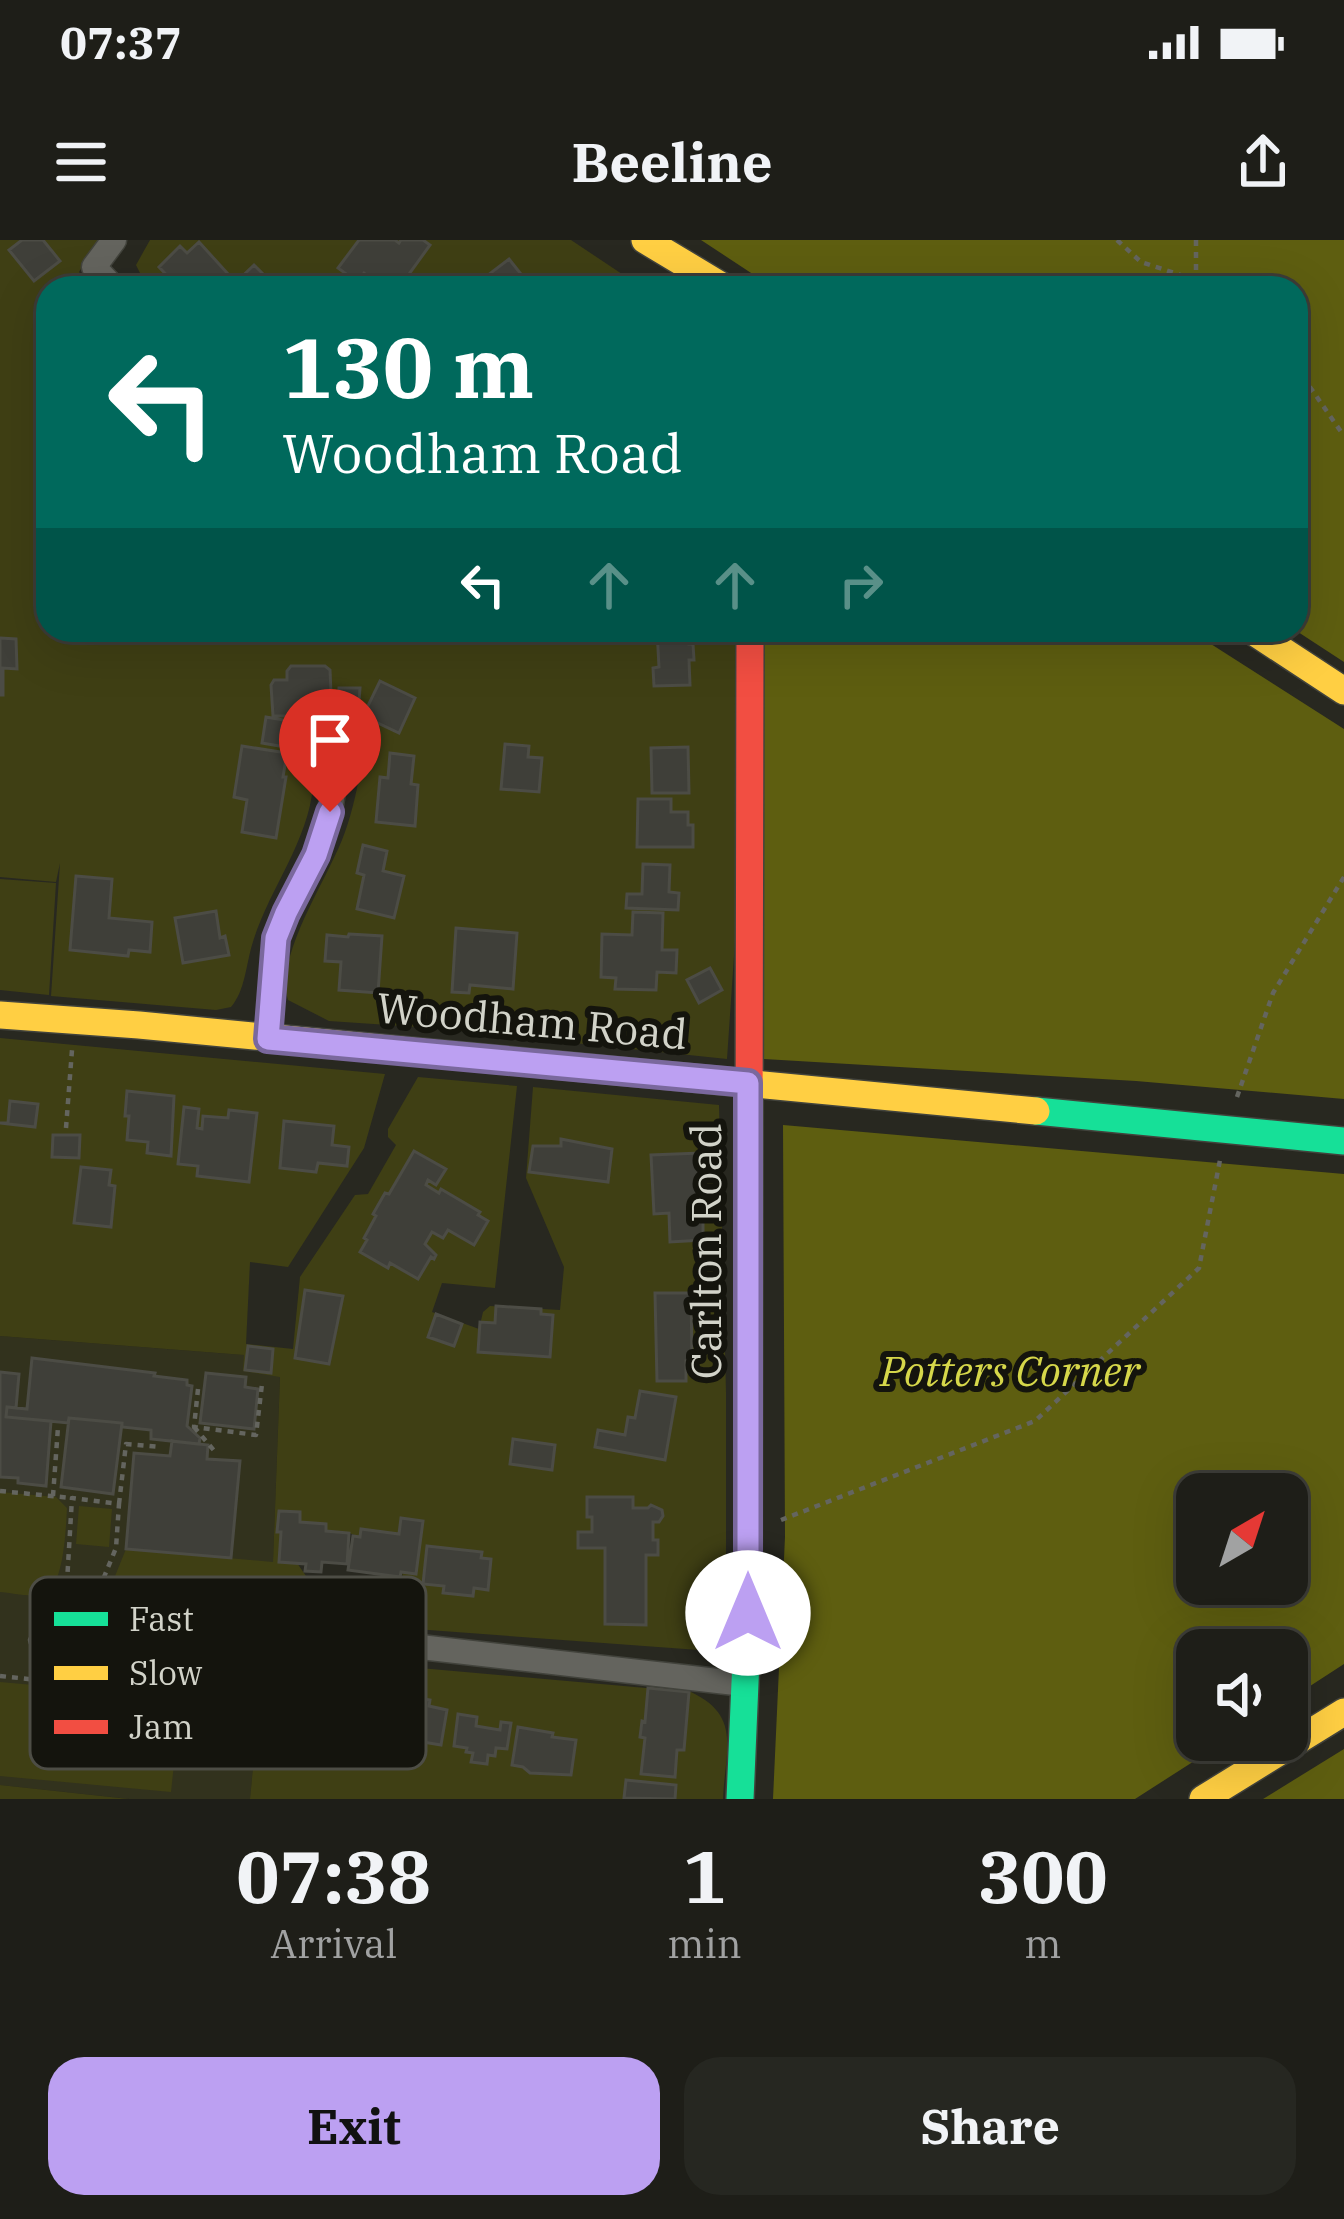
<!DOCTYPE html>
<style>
:root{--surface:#1e1e18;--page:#262721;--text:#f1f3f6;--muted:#a1a2a2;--line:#3c3c37;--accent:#bca0f2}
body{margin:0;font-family:"IBM Plex Serif",serif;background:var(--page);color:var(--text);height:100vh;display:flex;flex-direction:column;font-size:45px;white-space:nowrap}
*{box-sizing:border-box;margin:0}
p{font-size:39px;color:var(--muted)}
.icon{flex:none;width:66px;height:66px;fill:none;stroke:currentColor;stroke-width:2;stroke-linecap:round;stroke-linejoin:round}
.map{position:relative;height:1559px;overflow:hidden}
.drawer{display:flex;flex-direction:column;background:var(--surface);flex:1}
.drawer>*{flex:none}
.top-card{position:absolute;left:36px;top:36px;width:1272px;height:366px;border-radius:36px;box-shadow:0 12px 48px #0002,0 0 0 3px var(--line);background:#00695c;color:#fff;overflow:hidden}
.needle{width:78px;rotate:39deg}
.fabs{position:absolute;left:1176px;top:1233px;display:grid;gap:24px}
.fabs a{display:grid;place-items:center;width:132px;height:132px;border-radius:24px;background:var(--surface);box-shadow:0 12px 48px #0002,0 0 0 3px var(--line);font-size:60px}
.pin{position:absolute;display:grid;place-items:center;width:102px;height:102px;color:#fff;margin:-123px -51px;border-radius:50% 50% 50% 0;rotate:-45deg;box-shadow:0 0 12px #0007}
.pin .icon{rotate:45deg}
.me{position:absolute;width:132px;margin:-66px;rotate:0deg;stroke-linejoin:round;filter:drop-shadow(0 0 9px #0008)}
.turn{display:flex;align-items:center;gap:42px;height:252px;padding:0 48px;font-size:54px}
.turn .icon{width:156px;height:156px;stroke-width:2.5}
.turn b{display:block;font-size:84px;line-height:102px}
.lanes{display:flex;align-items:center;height:114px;padding:0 48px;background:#0003;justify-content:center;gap:60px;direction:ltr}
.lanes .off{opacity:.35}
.eta{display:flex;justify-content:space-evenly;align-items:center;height:204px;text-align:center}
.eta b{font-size:72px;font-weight:700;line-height:84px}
.cta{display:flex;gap:24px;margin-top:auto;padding:24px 48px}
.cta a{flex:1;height:138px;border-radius:36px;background:var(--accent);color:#111;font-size:48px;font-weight:700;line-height:138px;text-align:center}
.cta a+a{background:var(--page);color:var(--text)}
.status{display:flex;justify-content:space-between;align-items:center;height:84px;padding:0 60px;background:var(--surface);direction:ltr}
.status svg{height:33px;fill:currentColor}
header{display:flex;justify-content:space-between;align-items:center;height:156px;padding:0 48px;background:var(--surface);font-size:54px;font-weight:700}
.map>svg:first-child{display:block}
.built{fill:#32321d}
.green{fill:#3f3f14}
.forest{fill:#5e5e10;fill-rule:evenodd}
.building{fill:#3f3f39;stroke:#4c4c45;stroke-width:3}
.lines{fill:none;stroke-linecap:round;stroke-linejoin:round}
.street-casing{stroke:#42433c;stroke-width:27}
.fast-casing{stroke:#42433c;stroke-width:30}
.slow-casing{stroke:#42433c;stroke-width:30}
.jam-casing{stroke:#42433c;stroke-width:30}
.path{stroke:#64655f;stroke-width:4.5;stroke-dasharray:6 6;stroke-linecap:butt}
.street{stroke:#64645e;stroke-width:24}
.fast{stroke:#16e098;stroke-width:27}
.slow{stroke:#ffcf43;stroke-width:27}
.jam{stroke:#f24e42;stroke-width:27}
.route-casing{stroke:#7a689d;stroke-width:30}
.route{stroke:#bca0f2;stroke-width:21}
.labels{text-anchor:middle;stroke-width:12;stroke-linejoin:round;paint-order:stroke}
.street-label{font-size:42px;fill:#d2d3c9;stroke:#14140d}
.park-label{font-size:42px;font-style:italic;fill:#d6d74a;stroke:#14140d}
.key{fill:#14140d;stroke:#4d4d45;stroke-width:3}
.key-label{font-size:33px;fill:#d2d3c9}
</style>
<div class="status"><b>07:37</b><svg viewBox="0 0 49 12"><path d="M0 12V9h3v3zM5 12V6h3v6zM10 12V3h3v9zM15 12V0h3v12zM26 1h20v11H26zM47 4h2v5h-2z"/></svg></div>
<header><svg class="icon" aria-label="menu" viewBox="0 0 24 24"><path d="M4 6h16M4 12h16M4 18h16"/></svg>Beeline<svg class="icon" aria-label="share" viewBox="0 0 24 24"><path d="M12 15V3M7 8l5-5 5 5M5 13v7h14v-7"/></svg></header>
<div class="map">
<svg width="1344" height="1559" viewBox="0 0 1344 1559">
<rect width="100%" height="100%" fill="#282820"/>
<path class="built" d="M 0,1096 L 244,1115 L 280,1136 L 273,1323 L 250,1559 L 129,1559 L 0,1545 Z"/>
<path class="green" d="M 0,0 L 99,0 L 79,32 L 93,48 L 48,48 L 48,390 L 737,390 L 737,672 L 727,819 L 433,788 L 329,781 L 288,760 C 274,715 329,638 345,592 C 353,570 359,542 362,518 L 312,511 L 306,540 L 313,546 C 308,603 268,650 252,705 C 246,725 245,751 231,767 L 216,770 L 51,756 L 60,623 L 56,642 L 0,637 Z
M 150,0 L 571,0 L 643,48 L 153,48 L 141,35 L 136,25 Z
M 0,639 L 56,643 L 49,755 L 0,750 Z
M 0,798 L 385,834 L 364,908 L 288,1027 L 250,1022 L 246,1104 L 293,1109 L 300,1037 L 355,955 L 368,954 L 396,905 L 388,897 L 388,889 L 418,837 L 517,846 L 495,1048 L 442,1043 L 432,1072 L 479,1089 L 483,1072 L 490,1066 L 560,1070 L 564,1027 L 526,938 L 533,847 L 719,865 L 726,1152 L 726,1412 L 388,1387 L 377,1377 L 374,1362 L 369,1361 L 369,1352 L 381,1340 L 403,1341 L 399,1294 L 362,1289 L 360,1297 L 349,1293 L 326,1291 L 325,1284 L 300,1282 L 300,1272 L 279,1271 L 277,1291 L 281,1292 L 279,1321 L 297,1323 L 306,1336 L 317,1340 L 320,1351 L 316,1383 L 334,1386 L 331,1415 L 309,1412 L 303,1453 L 298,1455 L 271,1452 L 263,1506 L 284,1510 L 286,1504 L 300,1505 L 305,1512 L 330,1515 L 334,1503 L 358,1506 L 357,1517 L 361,1522 L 367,1524 L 372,1520 L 373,1510 L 377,1509 L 380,1472 L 361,1470 L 361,1465 L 345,1463 L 347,1444 L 371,1447 L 376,1433 L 386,1425 L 691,1452 C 742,1476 725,1510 723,1559 L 250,1559 L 257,1485 L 179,1477 L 171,1552 L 0,1536 L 0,1442 L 34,1445 L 34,1462 L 42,1463 L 45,1442 L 34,1398 L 42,1375 L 54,1361 L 71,1349 L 93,1351 L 111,1346 L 126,1309 L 273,1322 L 280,1137 L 243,1131 L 244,1115 L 0,1096 Z
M 0,1252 L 56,1257 L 67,1268 C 66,1287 64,1340 48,1352 C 37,1359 13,1353 0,1352 Z
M 79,1266 L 112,1269 L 109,1307 L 76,1304 Z
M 0,1545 L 129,1559 L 0,1559 Z"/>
<path class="forest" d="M 701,0 L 1344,0 L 1344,422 L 1295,390 L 1296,48 L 774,48 Z
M 756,390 L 1189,390 L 1344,489 L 1344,859 L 1136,841 L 764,819 Z
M 783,885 L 1344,934 L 1344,1424 L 1287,1461 L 1287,1410 L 1197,1410 L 1197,1500 L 1227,1500 L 1135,1559 L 773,1559 L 785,1297 ZM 1287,1254 L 1287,1344 L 1197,1344 L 1197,1254 Z
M 1344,1509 L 1344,1559 L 1263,1559 Z"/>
<path class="building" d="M 22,0 L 43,0 L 60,21 L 34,41 L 9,10 Z
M 359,0 L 395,0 L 399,3 L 401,0 L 423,0 L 430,5 L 399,48 L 384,48 L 364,33 L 357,42 L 338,28 Z
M 199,2 L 228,34 L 221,41 L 228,48 L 179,48 L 159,27 L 180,6 L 187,13 Z
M 509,19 L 532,48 L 452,48 L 468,36 L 475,45 Z
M 254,25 L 266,37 L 254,48 L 230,48 Z
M 657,390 L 689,390 L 689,404 L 693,404 L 694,420 L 689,420 L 690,445 L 654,446 L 653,428 L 659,427 Z
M 0,398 L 16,399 L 17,429 L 3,428 L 3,455 L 0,455 Z
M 291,426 L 325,426 L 330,430 L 332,476 L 273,476 L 271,445 L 274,440 L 287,440 L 287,431 Z
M 380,441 L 415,458 L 399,493 L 363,476 Z
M 339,448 L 360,448 L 358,475 L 338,474 Z
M 266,477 L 289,481 L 285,507 L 262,503 Z
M 505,504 L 529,506 L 528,517 L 542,518 L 539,552 L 501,549 Z
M 242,506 L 287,513 L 283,537 L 286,537 L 276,598 L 242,592 L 247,560 L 234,557 Z
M 688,507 L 689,553 L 652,553 L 651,508 Z
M 390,513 L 414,516 L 411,544 L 418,545 L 415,586 L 376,582 L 380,537 L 388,538 Z
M 638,559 L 671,559 L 671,572 L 688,572 L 688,585 L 693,585 L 693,607 L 637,607 Z
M 363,605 L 387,611 L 383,631 L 404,636 L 394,678 L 357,669 L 364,635 L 357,633 Z
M 643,624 L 670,625 L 669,652 L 679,653 L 678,670 L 626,668 L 627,654 L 642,654 Z
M 76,636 L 112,639 L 109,678 L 152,682 L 150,712 L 129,710 L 128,716 L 70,710 Z
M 216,671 L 220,698 L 225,696 L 229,715 L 183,723 L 175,678 Z
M 633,672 L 663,673 L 662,710 L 677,710 L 676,733 L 657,732 L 656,750 L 615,749 L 616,738 L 601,737 L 602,694 L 632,695 Z
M 456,688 L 517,693 L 513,749 L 470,745 L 469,753 L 452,752 Z
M 349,694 L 382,696 L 378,753 L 339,750 L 341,722 L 325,721 L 327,695 L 348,697 Z
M 710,728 L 722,750 L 699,763 L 687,740 Z
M 127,851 L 174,856 L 171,916 L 147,913 L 148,902 L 127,900 L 129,876 L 125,876 Z
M 10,861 L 38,864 L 35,887 L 0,883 L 8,883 Z
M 184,867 L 199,869 L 197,888 L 202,889 L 203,876 L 228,878 L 229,870 L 257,873 L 249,942 L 197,936 L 198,926 L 178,924 Z
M 284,881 L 334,886 L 332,905 L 349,907 L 347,926 L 318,923 L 316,932 L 280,928 Z
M 53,895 L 80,895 L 79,918 L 52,917 Z
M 561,899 L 612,909 L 608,942 L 529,932 L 533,906 L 561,906 Z
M 414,911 L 446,929 L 436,945 L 428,940 L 426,945 L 439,953 L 441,949 L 480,972 L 478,975 L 488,981 L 474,1005 L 448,990 L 443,998 L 432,992 L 425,1004 L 436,1015 L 434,1019 L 431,1017 L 418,1039 L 390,1023 L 388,1028 L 360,1012 L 367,1000 L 364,998 L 376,976 L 373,974 L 385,953 L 389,954 Z
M 700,913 L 701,938 L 697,938 L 699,981 L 703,981 L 703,1000 L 670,1002 L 669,973 L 654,974 L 651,915 Z
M 81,927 L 111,930 L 109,945 L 115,946 L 111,987 L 74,983 Z
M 305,1050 L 343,1056 L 329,1124 L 295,1118 Z
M 655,1053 L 691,1053 L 692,1121 L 686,1121 L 686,1141 L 657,1141 Z
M 496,1066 L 541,1069 L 541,1074 L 553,1075 L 550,1117 L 478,1112 L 480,1082 L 495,1083 Z
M 436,1074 L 462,1084 L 454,1106 L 428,1097 Z
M 248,1106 L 273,1109 L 271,1133 L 245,1130 Z
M 32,1118 L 155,1133 L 154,1136 L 187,1140 L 187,1145 L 192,1146 L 187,1186 L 200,1198 L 199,1204 L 151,1199 L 151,1190 L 122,1187 L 122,1183 L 69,1178 L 68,1183 L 6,1177 L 7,1167 L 27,1169 Z
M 0,1132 L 19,1134 L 16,1168 L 7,1167 L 6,1177 L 51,1181 L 46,1246 L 18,1243 L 18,1238 L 0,1237 Z
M 206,1133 L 246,1137 L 245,1147 L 258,1149 L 254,1189 L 200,1183 Z
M 640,1151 L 676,1157 L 665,1220 L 595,1207 L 598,1190 L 625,1195 L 628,1177 L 635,1178 Z
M 69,1178 L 122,1183 L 113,1254 L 61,1247 Z
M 513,1199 L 555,1205 L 552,1230 L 510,1224 Z
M 172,1201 L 208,1205 L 207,1219 L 240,1221 L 231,1318 L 126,1309 L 134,1213 L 170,1216 Z
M 587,1257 L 633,1257 L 633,1268 L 648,1268 L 651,1265 L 662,1270 L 663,1276 L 659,1282 L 653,1282 L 653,1300 L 658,1300 L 658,1315 L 646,1315 L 646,1385 L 605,1384 L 605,1308 L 578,1308 L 578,1292 L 592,1292 L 592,1277 L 587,1277 Z
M 279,1271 L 300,1272 L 300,1282 L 326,1284 L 326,1291 L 349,1293 L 347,1324 L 322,1322 L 321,1332 L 305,1331 L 306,1324 L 279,1322 L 281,1292 L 277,1292 Z
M 401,1278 L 423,1281 L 416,1334 L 401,1332 L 400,1337 L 348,1330 L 353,1296 L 360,1297 L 361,1289 L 399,1294 Z
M 427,1306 L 482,1312 L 481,1318 L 491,1319 L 488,1350 L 474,1348 L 473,1356 L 443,1353 L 444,1346 L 423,1344 Z
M 648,1448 L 689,1452 L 684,1510 L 677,1510 L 675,1537 L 641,1534 L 645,1498 L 640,1497 L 642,1481 L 645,1482 Z
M 394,1454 L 430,1460 L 429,1466 L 447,1470 L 441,1505 L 423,1502 L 422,1506 L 407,1504 L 407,1500 L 402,1499 L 400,1507 L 385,1504 Z
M 458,1474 L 477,1477 L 476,1486 L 500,1490 L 501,1482 L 511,1483 L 507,1509 L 496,1508 L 495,1516 L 488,1515 L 487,1524 L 471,1522 L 473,1513 L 466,1512 L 467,1508 L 454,1506 Z
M 518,1487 L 553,1493 L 552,1497 L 576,1500 L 571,1535 L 530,1533 L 523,1527 L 512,1525 Z
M 626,1540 L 676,1545 L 675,1559 L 624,1558 Z"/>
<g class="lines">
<g class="street-casing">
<path id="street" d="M 114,0 L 94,27 L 114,48
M 267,799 L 276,697 L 286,673 L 316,615 L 330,571 L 337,527
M 359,1400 L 744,1444
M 353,1424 L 362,1368"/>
</g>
<g class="fast-casing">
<path id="fast" d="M 1036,871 L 1344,901
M 740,1559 L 748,1373 L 749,914"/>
</g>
<g class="slow-casing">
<path id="slow" d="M 645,0 L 725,48
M 1251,390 L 1344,451
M 0,775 L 139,785 L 1036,871
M 1203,1559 L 1344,1472"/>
</g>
<g class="jam-casing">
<path id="jam" d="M 749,914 L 750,390"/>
</g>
<path class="path" d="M 1117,0 L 1141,22 L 1196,40 L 1208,48
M 1196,0 L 1196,40
M 1296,127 L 1344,196
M 1237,857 L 1273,753 L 1344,637
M 66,888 L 72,810
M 198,1149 L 194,1187 L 256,1195 L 262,1144
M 194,1187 L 217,1214
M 0,1251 L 72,1258
M 53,1256 L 58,1187
M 119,1264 L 126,1204 L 161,1207
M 781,1280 L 1035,1181 L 1199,1028 L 1220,920
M 0,1436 L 38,1440
M 38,1463 L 37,1428 L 30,1400 L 40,1372 L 67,1342 L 72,1258 L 119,1264 L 116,1308 L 104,1337 L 93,1341 L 67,1342"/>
<use href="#street" class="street"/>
<use href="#fast" class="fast"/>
<use href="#slow" class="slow"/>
<use href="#jam" class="jam"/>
</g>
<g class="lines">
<g class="route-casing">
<path id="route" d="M 330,572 L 316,615 L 286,673 L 276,698 L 268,799 L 748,843 L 748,1373"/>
</g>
<use href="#route" class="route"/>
</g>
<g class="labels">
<g class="street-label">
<text transform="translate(532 781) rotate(5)" y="15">Woodham Road</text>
<text transform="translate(706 1011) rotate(-90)" y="15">Carlton Road</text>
</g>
<g class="park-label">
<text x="1010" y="1146">Potters Corner</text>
</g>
</g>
<rect x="30" y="1337" width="396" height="192" rx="18" class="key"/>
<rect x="54" y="1372" width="54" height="14" fill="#16e098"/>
<rect x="54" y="1426" width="54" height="14" fill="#ffcf43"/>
<rect x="54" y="1480" width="54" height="14" fill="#f24e42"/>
<g class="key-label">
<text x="129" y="1391">Fast</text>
<text x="129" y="1445">Slow</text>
<text x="129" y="1499">Jam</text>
</g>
</svg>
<div class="fabs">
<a><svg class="needle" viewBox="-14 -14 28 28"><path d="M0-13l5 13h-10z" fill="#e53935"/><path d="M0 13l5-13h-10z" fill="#a1a2a2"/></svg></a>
<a><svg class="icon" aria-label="sound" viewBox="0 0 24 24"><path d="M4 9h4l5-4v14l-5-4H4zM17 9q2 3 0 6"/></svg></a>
</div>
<div class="pin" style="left:330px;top:572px;background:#d93025"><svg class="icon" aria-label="arrive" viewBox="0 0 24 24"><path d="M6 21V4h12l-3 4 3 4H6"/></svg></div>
<svg class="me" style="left:748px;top:1373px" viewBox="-20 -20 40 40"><circle r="19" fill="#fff"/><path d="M0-13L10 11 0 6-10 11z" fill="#bca0f2"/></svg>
<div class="top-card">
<div class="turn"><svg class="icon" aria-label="left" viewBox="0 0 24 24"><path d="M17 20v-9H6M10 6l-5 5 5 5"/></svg><div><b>130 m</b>Woodham Road</div></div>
<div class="lanes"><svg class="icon" aria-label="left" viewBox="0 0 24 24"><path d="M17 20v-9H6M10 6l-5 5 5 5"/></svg><svg class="icon off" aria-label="ahead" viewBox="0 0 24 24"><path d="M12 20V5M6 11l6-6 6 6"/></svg><svg class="icon off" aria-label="ahead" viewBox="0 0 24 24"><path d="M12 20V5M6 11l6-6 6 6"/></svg><svg class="icon off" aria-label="right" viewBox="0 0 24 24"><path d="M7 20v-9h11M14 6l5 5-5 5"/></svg></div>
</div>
</div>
<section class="drawer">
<div class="eta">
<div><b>07:38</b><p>Arrival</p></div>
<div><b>1</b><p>min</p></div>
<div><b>300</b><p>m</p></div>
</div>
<div class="cta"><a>Exit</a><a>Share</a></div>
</section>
